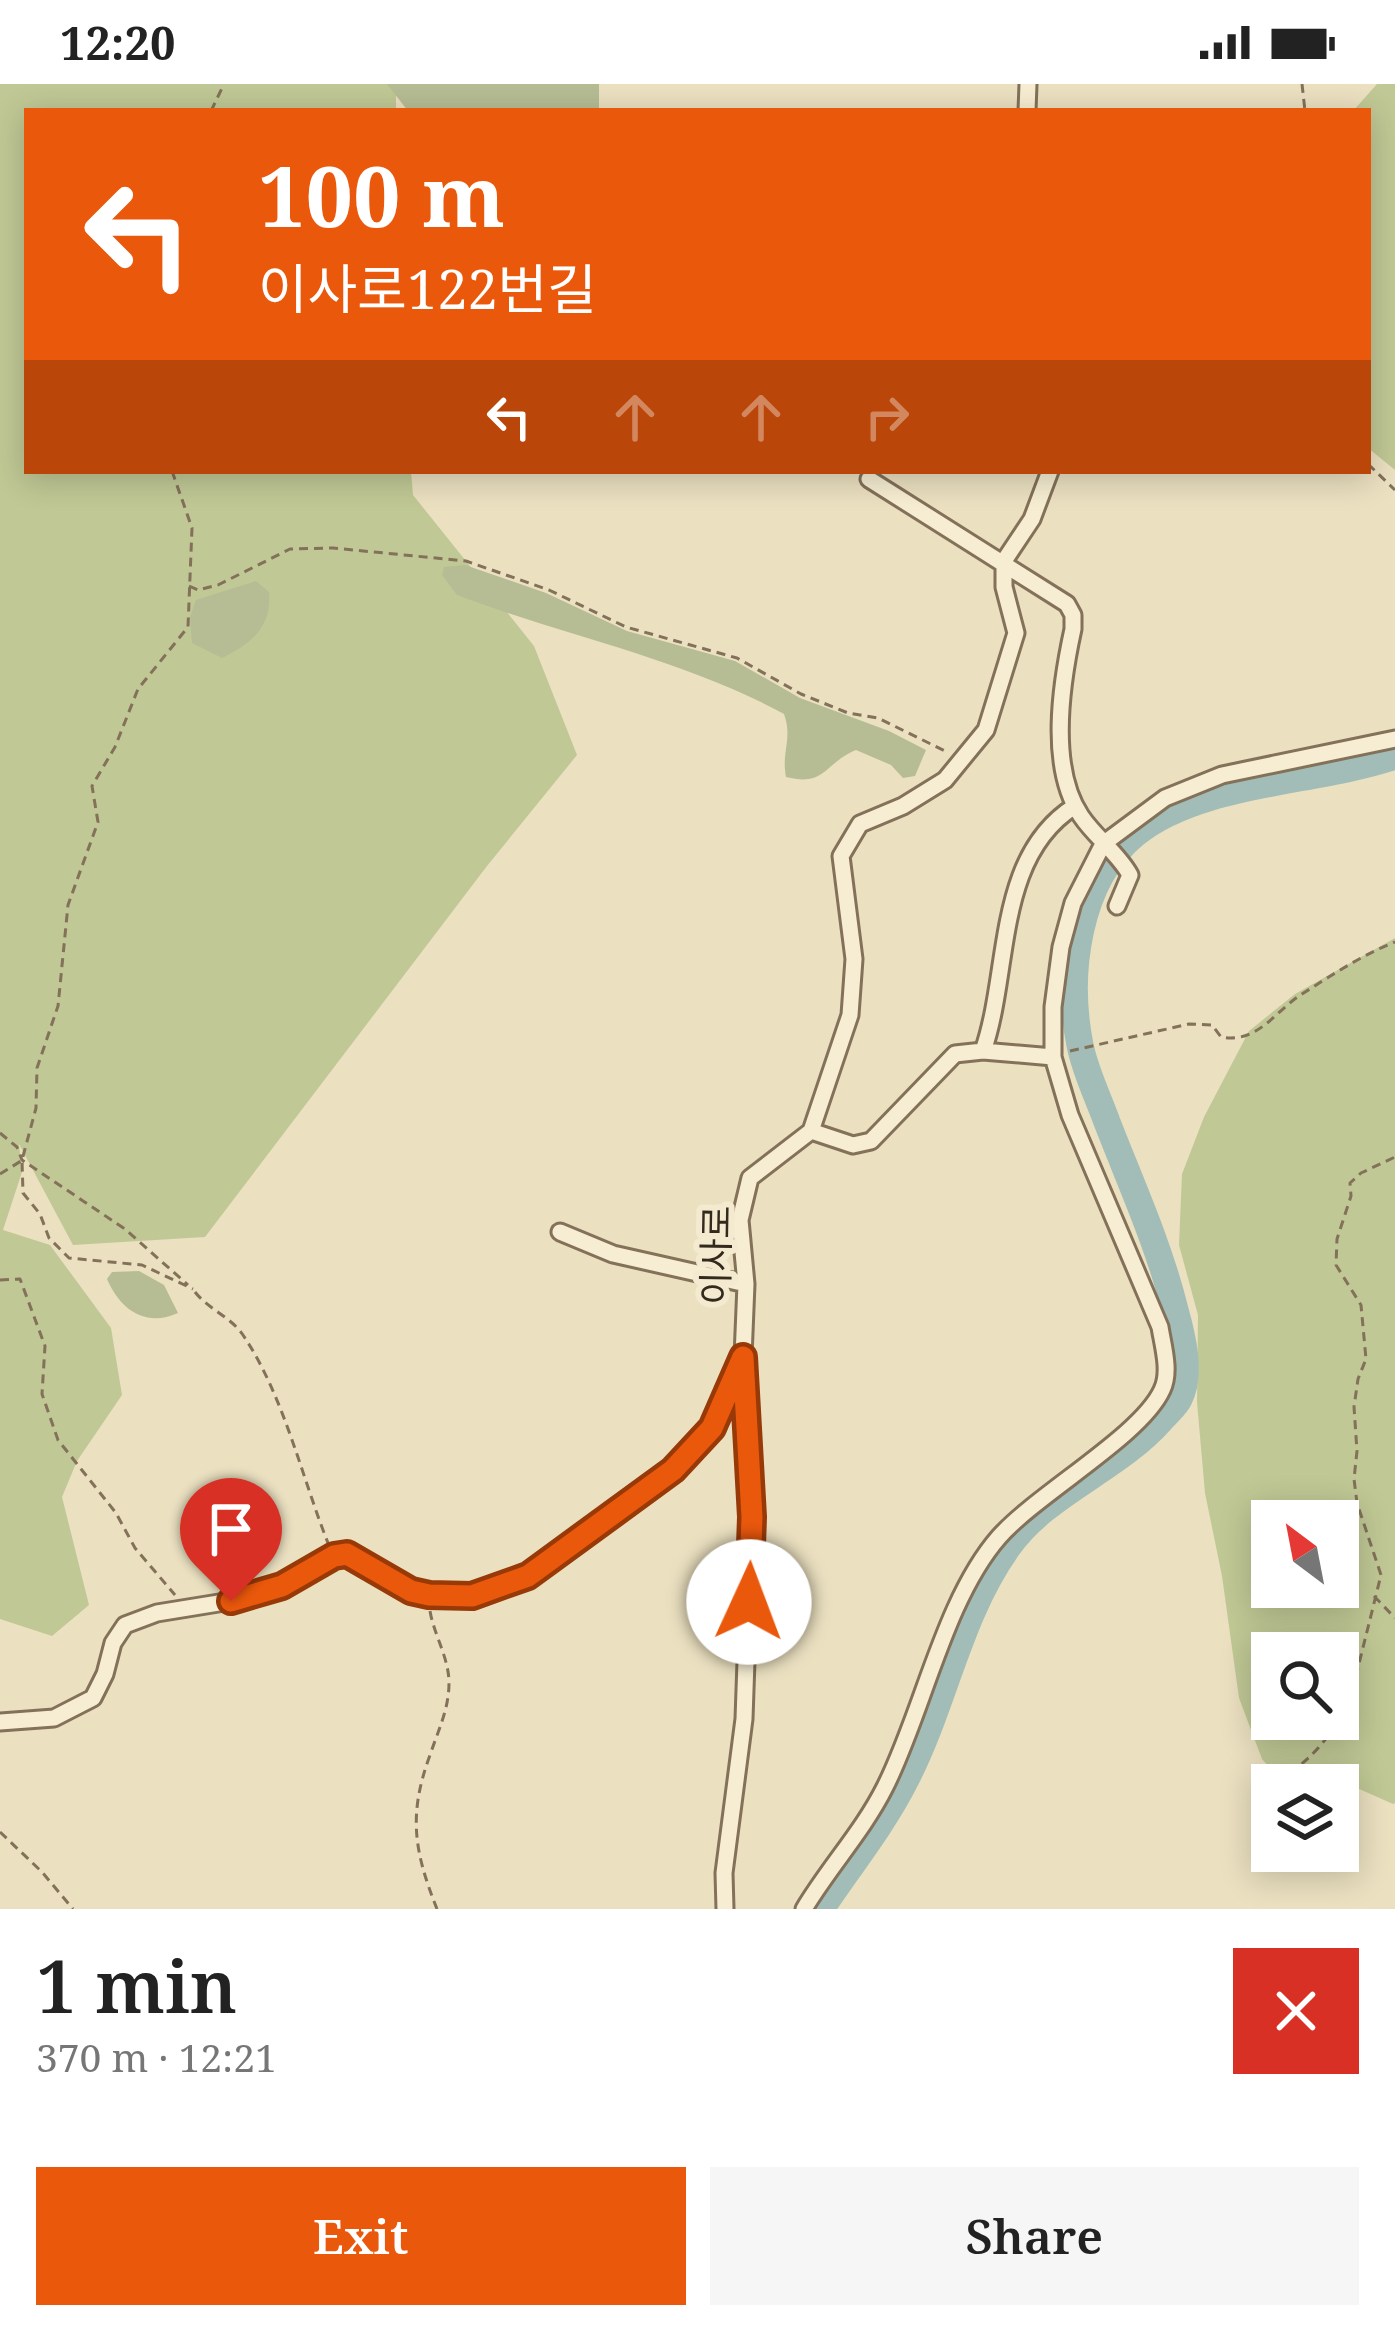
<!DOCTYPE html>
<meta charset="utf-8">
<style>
:root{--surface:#fff;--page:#f6f6f6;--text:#222;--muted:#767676;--accent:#ea580c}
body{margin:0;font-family:"Noto Serif","Noto Sans KR",serif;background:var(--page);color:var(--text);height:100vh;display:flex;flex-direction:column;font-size:45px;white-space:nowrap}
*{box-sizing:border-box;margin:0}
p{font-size:39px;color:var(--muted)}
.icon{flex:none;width:66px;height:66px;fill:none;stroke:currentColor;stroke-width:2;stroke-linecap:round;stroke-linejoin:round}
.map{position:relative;height:1825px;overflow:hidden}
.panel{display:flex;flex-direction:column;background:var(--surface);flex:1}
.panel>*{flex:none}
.banner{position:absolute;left:24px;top:24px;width:1347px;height:366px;border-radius:0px;box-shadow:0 6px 30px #0003;background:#ea580c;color:#fff;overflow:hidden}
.needle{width:78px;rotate:328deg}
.tools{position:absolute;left:1251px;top:1416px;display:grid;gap:24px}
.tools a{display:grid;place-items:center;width:108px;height:108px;border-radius:0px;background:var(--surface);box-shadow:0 6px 30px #0003;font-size:60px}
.pin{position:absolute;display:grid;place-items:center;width:102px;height:102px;color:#fff;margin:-123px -51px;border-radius:50% 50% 50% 0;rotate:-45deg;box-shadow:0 0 12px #0007}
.pin .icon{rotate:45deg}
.me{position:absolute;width:132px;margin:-66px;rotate:2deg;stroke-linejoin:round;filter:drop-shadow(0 0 9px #0008)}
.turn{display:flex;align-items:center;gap:42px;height:252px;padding:0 36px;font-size:54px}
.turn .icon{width:156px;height:156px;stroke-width:2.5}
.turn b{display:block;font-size:84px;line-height:102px}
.lanes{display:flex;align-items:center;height:114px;padding:0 36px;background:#0003;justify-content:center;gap:60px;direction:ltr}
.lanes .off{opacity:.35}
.round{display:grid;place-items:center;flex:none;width:126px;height:126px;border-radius:0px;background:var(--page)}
.head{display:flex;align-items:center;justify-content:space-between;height:204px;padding:0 36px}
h1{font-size:72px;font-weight:600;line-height:90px}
.button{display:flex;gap:24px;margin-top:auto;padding:24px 36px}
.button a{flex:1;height:138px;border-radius:0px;background:var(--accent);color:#fff;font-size:48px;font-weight:600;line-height:138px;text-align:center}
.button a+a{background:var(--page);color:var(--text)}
.status{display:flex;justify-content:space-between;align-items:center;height:84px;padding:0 60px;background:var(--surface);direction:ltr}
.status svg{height:33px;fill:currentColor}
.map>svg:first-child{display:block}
.green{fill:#c0c895;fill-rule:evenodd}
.cemetery{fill:#b6bd94}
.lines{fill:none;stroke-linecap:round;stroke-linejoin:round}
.river{stroke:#a2bdb7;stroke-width:27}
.minor-casing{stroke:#837159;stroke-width:21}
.path{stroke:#837159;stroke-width:3;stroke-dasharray:9 6;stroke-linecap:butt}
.minor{stroke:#f6edd2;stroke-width:15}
.route-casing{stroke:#983908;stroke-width:30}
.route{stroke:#ea580c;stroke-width:21}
.labels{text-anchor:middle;stroke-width:12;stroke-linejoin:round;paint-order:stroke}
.street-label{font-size:36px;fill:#33291d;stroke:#f3eacf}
</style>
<div class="status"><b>12:20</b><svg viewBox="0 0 49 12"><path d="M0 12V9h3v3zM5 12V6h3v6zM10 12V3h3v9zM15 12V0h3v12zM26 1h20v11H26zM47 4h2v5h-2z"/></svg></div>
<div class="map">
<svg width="1395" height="1825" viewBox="0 0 1395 1825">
<rect width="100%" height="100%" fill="#ebe0c0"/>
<path class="green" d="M 0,0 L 396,0 L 396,27 L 27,27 L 27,387 L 411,387 L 413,411 L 534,562 L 577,671 L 487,782 L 205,1153 L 73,1161 L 19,1060 L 22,1088 L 3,1146 L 50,1161 L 111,1244 L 122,1311 L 77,1377 L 62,1413 L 89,1521 L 52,1552 L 0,1535 Z
M 1377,0 L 1395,0 L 1395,386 L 1368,364 L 1368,27 L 1353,27 Z
M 1395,854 L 1395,1719 L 1393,1720 L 1357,1704 L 1285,1701 L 1262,1675 L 1239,1614 L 1222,1492 L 1205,1409 L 1197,1318 L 1198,1231 L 1179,1161 L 1182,1090 L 1204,1033 L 1249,947 L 1295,910 ZM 1338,1437 L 1338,1503 L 1272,1503 L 1272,1437 ZM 1272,1569 L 1338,1569 L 1338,1635 L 1272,1635 Z"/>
<path class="cemetery" d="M 387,0 L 599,0 L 599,27 L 408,27 Z
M 465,481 L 546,509 L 627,547 L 735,577 L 800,614 L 889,647 L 926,666 L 915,692 L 903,694 L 891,681 L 856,666 C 823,680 826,703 786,693 C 781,667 793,655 784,630 C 681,574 565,552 457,511 L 442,491 L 444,483 Z
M 256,497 L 269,508 C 272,543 252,559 222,574 L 192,559 L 190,533 L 196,516 Z
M 139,1187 L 164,1201 L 178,1229 C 145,1244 120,1225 107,1195 L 112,1188 Z"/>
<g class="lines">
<path class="river" d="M 821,1825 C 849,1783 883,1741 906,1695 C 945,1619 958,1533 1008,1463 C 1046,1409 1117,1386 1161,1336 C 1166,1330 1176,1322 1179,1315 C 1192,1290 1182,1251 1175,1226 C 1159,1161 1131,1100 1107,1038 C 1098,1013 1085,987 1080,961 C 1066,891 1077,797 1135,750 C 1200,697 1317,699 1395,672"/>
<g class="minor-casing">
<path id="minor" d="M 1027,27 L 1028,0
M 869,395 L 1067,520 L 1073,531 L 1073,545 C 1061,600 1048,683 1081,732 C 1095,753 1118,769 1130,791 L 1117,822
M 983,967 C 1011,887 994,773 1075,722
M 811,1047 L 850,931 L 854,875 L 841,772 L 860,740 L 903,722 L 945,696 L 986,646 L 1016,549 L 1004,503 L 1004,477 L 1032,435 L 1050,387
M 811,1047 L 853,1061 L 871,1057 L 955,970 L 983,967 L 1053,973
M 560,1148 L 613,1170 L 746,1200
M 0,1638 L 54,1634 L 93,1614 L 105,1590 L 113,1559 L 125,1541 L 157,1529 L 231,1517 L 282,1502 L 334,1472 L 347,1470 L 411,1507 L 429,1511 L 471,1512 L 528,1492 L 673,1386 L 712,1344 L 743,1273
M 725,1825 L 724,1789 L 744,1635 L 751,1433 L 743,1273 L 746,1200 L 740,1136 L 750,1094 L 811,1047
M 804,1825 C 829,1783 863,1747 885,1703 C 923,1628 944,1516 999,1453 C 1038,1409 1141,1352 1162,1306 C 1171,1288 1163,1262 1160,1243 L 1070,1031 L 1053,973 L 1053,923 L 1061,863 L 1073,819 L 1103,760 L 1165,714 L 1222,691 L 1395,655"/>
</g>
<path class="path" d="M 1302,0 L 1305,27
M 211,27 L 224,0
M 1368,380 L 1395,406
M 172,387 L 192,444 L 188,543 L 138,605 L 115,663 L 92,702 L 98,738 L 68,821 L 58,922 L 37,984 L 36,1024 L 22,1076 L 23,1109 L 40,1130 L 49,1154 L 69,1174 L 142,1181 L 193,1205
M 189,502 L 198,506 L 218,501 L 290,465 L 333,464 L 466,477 L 549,506 L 626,543 L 737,574 L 801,610 L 848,629 L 878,634 L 945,667
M 1070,967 L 1189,940 L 1212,941 L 1221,953 C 1258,960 1275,927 1302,910 C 1332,891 1362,871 1395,858
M 0,1049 L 17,1063 L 22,1076 L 125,1145 L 188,1201
M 0,1090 L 21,1077
M 0,1196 L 20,1195 L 45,1262 L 42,1310 L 58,1356 L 116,1429 L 135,1464 L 175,1511
M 195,1208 C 208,1225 231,1233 243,1251 C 284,1312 301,1391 328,1459
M 1374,1512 L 1395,1534
M 430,1527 C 434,1551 449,1574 449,1599 C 449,1625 438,1647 430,1671 C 408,1731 414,1767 437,1825
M 1252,1689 L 1267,1701 C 1302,1688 1328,1655 1348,1624 L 1381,1491 L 1357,1419 L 1354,1395 L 1357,1367 L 1354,1323 L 1358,1295 L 1366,1275 L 1361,1221 L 1336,1181 L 1337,1155 L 1351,1112 L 1350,1099 L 1361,1089 L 1395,1073
M 0,1748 L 42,1788 L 73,1825"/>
<use href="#minor" class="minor"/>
</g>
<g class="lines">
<g class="route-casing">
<path id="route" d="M 231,1517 L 282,1502 L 334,1472 L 347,1470 L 411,1507 L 429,1511 L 472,1512 L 528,1492 L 673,1386 L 712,1344 L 743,1273 L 752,1433 L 749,1518"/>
</g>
<use href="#route" class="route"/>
</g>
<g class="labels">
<g class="street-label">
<text transform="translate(716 1171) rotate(-89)" y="13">이사로</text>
</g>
</g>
</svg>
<div class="tools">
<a><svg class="needle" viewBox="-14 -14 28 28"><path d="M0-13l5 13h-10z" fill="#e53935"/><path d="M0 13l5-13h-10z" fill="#767676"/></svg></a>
<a><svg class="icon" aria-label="search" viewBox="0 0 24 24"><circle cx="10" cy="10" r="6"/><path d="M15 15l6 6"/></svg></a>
<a><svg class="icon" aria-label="layers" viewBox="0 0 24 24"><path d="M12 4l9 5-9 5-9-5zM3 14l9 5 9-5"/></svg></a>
</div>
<div class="pin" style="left:231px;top:1517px;background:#d93025"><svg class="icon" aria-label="arrive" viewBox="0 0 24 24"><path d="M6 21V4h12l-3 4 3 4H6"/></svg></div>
<svg class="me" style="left:749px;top:1518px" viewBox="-20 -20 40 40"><circle r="19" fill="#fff"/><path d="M0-13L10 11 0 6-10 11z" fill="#ea580c"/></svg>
<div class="banner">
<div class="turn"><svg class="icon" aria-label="left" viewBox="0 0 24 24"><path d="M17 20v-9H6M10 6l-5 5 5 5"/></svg><div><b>100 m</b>이사로122번길</div></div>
<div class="lanes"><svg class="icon" aria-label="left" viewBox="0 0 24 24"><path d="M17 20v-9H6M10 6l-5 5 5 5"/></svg><svg class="icon off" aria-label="ahead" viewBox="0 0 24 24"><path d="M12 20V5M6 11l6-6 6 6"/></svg><svg class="icon off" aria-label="ahead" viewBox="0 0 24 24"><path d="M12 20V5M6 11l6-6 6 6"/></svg><svg class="icon off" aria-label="right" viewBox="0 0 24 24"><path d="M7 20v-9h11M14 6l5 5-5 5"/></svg></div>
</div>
</div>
<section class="panel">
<div class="head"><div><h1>1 min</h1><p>370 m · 12:21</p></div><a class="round" style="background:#d93025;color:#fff"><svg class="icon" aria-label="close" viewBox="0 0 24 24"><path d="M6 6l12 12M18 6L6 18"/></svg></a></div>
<div class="button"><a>Exit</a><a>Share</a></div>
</section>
